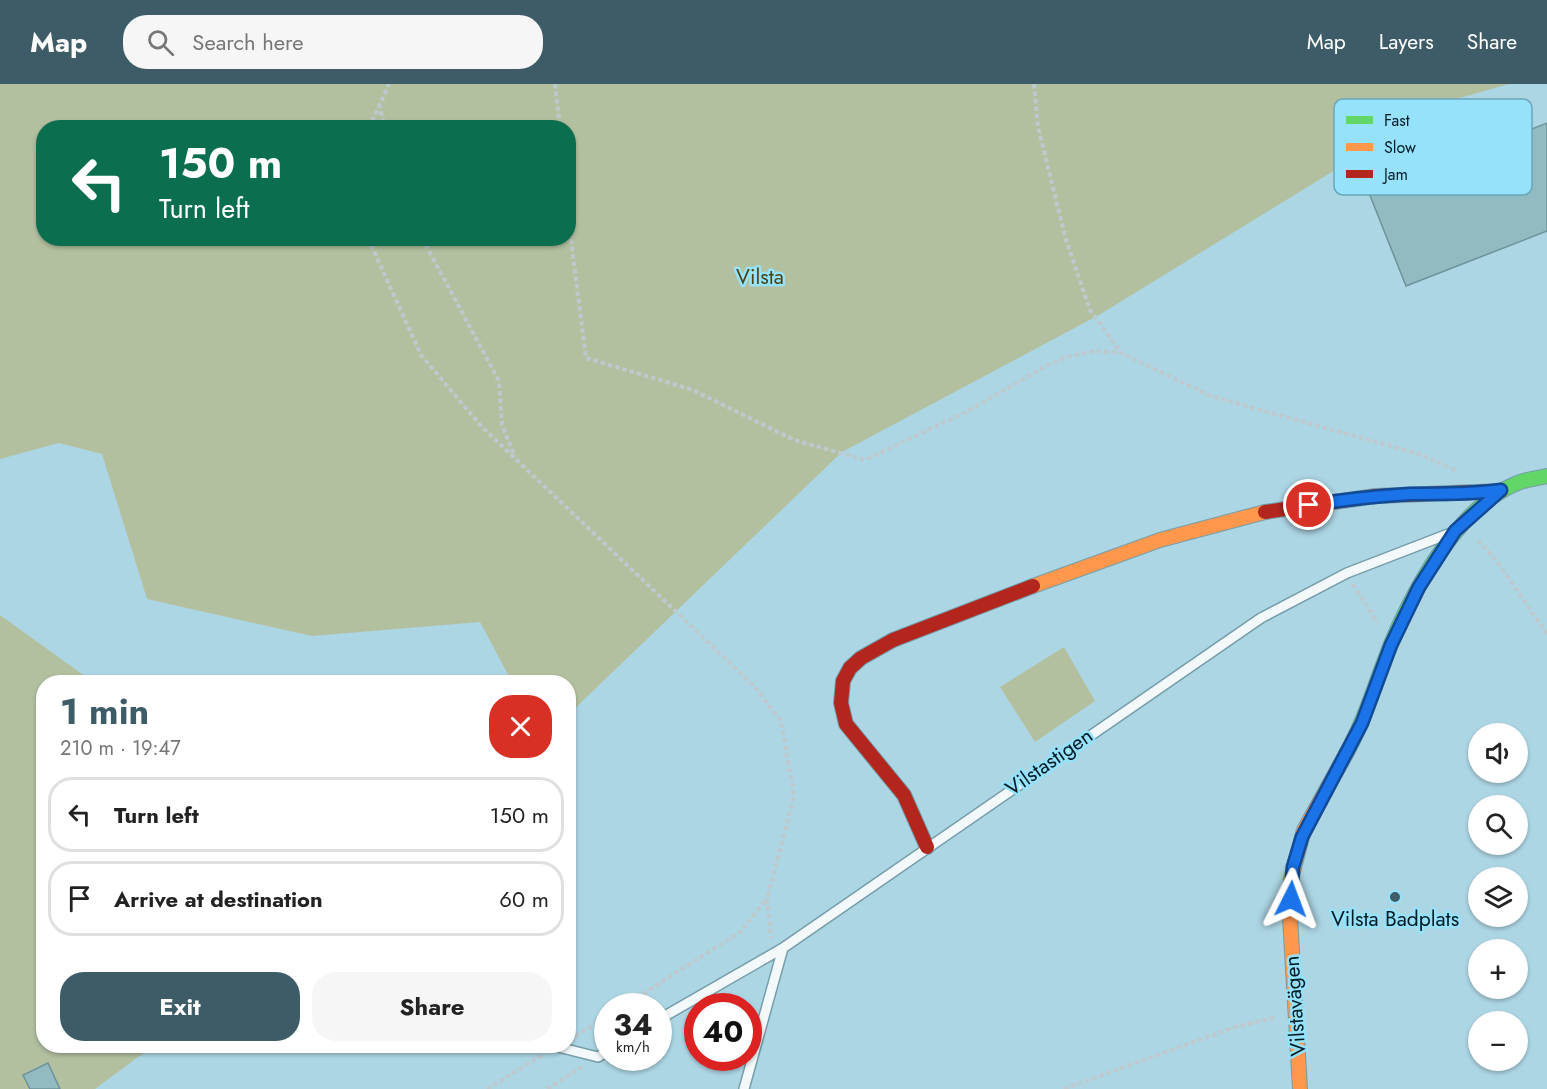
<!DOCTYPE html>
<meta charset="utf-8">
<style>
:root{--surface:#fff;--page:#f6f6f6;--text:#222;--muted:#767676;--line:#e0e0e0;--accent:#3d5c67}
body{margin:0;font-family:Jost,sans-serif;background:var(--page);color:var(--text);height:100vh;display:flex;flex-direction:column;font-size:22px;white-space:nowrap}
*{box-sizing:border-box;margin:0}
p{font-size:20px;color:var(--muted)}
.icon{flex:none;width:33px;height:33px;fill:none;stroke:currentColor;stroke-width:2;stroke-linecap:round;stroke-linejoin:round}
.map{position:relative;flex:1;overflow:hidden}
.side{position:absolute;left:36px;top:591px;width:540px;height:378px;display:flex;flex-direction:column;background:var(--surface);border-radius:24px;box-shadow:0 2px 4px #0004}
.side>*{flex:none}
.hud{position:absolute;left:36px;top:36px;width:540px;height:126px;border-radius:24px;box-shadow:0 2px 4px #0004;background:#0b6e4f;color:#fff;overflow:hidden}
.buttons{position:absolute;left:1468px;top:639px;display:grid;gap:12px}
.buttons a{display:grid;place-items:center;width:60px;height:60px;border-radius:50%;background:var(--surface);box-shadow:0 2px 4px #0004;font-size:30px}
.speed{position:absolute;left:594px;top:909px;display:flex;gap:12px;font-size:30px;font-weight:700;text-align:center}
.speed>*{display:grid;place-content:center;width:78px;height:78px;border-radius:50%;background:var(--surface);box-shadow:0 2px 4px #0004;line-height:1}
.speed small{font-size:15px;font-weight:400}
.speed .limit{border:9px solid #d22;background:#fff;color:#111}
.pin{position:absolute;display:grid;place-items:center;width:51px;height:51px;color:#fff;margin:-26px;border:3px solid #fff;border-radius:50%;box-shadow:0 2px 6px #0007}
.me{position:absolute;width:66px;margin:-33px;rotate:3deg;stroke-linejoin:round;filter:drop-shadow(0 0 4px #0008)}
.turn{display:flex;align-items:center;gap:21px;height:126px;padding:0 24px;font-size:27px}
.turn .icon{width:78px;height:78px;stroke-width:2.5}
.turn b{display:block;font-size:42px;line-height:51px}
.round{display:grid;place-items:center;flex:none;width:63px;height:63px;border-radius:24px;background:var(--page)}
.overview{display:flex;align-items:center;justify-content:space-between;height:102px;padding:0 24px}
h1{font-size:36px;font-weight:700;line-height:45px;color:var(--accent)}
.action{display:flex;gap:12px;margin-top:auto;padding:12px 24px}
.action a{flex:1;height:69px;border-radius:24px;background:var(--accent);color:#fff;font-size:24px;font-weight:700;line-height:69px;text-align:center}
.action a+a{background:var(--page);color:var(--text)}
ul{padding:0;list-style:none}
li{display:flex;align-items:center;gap:18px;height:75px;margin:0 12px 9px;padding:0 12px;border:3px solid var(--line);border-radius:24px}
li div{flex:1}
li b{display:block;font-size:22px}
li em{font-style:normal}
header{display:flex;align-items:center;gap:36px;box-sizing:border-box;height:84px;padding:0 30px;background:var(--accent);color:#fff}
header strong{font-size:28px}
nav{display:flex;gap:33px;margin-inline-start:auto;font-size:21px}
.search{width:420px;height:54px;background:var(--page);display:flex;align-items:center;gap:15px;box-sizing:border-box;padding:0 21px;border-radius:24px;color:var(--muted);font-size:22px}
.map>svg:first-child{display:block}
.green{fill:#b3c0a0;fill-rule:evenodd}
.building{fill:#92bac1;stroke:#6d9299;stroke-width:1.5}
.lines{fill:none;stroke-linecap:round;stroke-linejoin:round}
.lane-casing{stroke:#749da9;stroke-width:12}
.fast-casing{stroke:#749da9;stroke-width:16}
.slow-casing{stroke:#749da9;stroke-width:16}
.jam-casing{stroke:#749da9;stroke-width:16}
.path{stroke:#bdc9cd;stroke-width:4;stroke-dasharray:4.5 3;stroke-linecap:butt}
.lane{stroke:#f3f9fb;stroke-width:9}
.fast{stroke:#63d668;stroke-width:14}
.slow{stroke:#ff974d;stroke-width:14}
.jam{stroke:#b3261e;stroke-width:14}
.route-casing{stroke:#114b97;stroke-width:15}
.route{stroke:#1a73e8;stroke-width:10}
.poi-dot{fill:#3d5c67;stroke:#96e2fb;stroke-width:2}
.labels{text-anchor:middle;stroke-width:5;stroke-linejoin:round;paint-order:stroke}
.park-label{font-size:21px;fill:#4a4312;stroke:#96e2fb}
.street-label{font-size:21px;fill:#001b24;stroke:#96e2fb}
.poi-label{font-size:21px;fill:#001b24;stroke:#96e2fb}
.key{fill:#96e2fb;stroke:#69a6ba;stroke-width:1.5}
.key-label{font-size:16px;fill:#001b24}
</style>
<header>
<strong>Map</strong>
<div class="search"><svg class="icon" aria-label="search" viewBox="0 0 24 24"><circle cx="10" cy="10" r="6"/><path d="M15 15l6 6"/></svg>Search here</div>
<nav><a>Map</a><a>Layers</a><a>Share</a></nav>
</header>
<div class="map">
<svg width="1547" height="1005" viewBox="0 0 1547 1005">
<rect width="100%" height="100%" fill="#add6e4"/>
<path class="green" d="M 0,0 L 1509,0 L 1446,18 L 1099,231 L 842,368 L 569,630 L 568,598 L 512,598 L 480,538 L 312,552 L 147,515 L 102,370 L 59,359 L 0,375 ZM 44,44 L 568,44 L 568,154 L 44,154 Z
M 0,531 L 93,598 L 44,598 L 44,962 L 153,962 L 95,1005 L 0,1005 Z
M 1064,563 L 1095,617 L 1035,658 L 1000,603 Z"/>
<path class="building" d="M 1547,39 L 1547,147 L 1406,202 L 1369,109 Z
M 48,979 L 60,1005 L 30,1005 L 23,991 Z"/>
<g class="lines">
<g class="lane-casing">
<path id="lane" d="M 658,936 L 783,864 L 1261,534 L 1347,489 L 1448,450
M 554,962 L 598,973 L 608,967
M 744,1005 L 783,864"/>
</g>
<g class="fast-casing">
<path id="fast" d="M 1346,670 C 1366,634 1376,597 1391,560 C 1415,503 1459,421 1520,398 C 1529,395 1538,394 1547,392"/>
</g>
<g class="slow-casing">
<path id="slow" d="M 1033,502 L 1160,456 L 1265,428
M 1300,1005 L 1290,833 L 1291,795 L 1304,746 L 1346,670"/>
</g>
<g class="jam-casing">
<path id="jam" d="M 1265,428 L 1376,412 L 1501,407
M 927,763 L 904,711 L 846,640 L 841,619 L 843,597 L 850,584 L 861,574 L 893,556 L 1033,502"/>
</g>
<path class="path" d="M 555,0 L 560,44
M 1034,0 L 1038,43 L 1066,156 L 1090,226 L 1121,269
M 379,20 L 385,44
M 369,44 L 389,0
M 568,133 L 586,274 L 693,306 L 794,356 L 865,376 L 966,328 L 1048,281 L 1070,272 L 1095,267 L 1121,269 L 1211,312 L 1419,370 L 1457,387
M 368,154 L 421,271 L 481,342 L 753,601 L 781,637 L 794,712 L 767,815 L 771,854
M 422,154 L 499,297 L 502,341 L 515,373
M 1478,456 L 1495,475 L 1547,550
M 1353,500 L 1378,539
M 624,922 L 740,848 L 767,815
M 575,952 L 608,932
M 487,1005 L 543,971
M 547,1005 L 582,983
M 1064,1005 L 1235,943 L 1274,934"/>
<use href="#lane" class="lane"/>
<use href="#fast" class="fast"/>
<use href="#slow" class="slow"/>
<use href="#jam" class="jam"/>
</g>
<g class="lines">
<g class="route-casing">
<path id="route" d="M 1291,815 L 1293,783 L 1302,753 L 1362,639 L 1391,561 L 1419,503 L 1455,447 L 1501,406 C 1469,411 1442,409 1410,410 C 1376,412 1342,416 1309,421"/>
</g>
<use href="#route" class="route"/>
</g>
<circle class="poi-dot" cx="1395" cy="813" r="6"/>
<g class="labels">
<g class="park-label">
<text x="760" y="200">Vilsta</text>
</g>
<g class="street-label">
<text transform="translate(1049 678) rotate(-35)" y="7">Vilstastigen</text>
<text transform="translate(1295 922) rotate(-94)" y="7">Vilstavägen</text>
</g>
<g class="poi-label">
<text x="1395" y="842">Vilsta Badplats</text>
</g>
</g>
<rect x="1334" y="15" width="198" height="96" rx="9" class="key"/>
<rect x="1346" y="32" width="27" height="8" fill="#63d668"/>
<rect x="1346" y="59" width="27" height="8" fill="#ff974d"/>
<rect x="1346" y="86" width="27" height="8" fill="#b3261e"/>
<g class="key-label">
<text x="1384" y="42">Fast</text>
<text x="1384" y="69">Slow</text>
<text x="1384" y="96">Jam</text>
</g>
</svg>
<div class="buttons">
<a><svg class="icon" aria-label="sound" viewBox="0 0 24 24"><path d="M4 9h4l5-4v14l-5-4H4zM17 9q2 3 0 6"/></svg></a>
<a><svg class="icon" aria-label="search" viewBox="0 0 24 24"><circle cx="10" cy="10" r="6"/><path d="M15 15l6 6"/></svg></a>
<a><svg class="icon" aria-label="layers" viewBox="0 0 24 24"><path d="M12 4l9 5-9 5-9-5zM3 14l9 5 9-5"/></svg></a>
<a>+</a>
<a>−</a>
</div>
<div class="speed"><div>34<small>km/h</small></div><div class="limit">40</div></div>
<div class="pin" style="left:1309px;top:421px;background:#d93025"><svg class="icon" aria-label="arrive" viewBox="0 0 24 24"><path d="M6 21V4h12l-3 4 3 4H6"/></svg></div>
<svg class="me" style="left:1291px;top:815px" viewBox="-20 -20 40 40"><path d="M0-17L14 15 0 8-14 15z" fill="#1a73e8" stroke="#fff" stroke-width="4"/></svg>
<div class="hud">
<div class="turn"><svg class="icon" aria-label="left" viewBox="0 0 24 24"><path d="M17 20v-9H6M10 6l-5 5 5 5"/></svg><div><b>150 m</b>Turn left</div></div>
</div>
<section class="side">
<div class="overview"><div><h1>1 min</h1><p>210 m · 19:47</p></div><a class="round" style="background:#d93025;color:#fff"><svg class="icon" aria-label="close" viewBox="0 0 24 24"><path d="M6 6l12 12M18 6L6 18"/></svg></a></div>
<ul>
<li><svg class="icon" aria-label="left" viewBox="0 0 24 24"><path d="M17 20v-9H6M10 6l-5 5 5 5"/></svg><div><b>Turn left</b></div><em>150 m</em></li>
<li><svg class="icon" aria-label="arrive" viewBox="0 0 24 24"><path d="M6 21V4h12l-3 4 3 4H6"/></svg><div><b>Arrive at destination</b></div><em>60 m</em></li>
</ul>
<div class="action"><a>Exit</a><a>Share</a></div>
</section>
</div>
